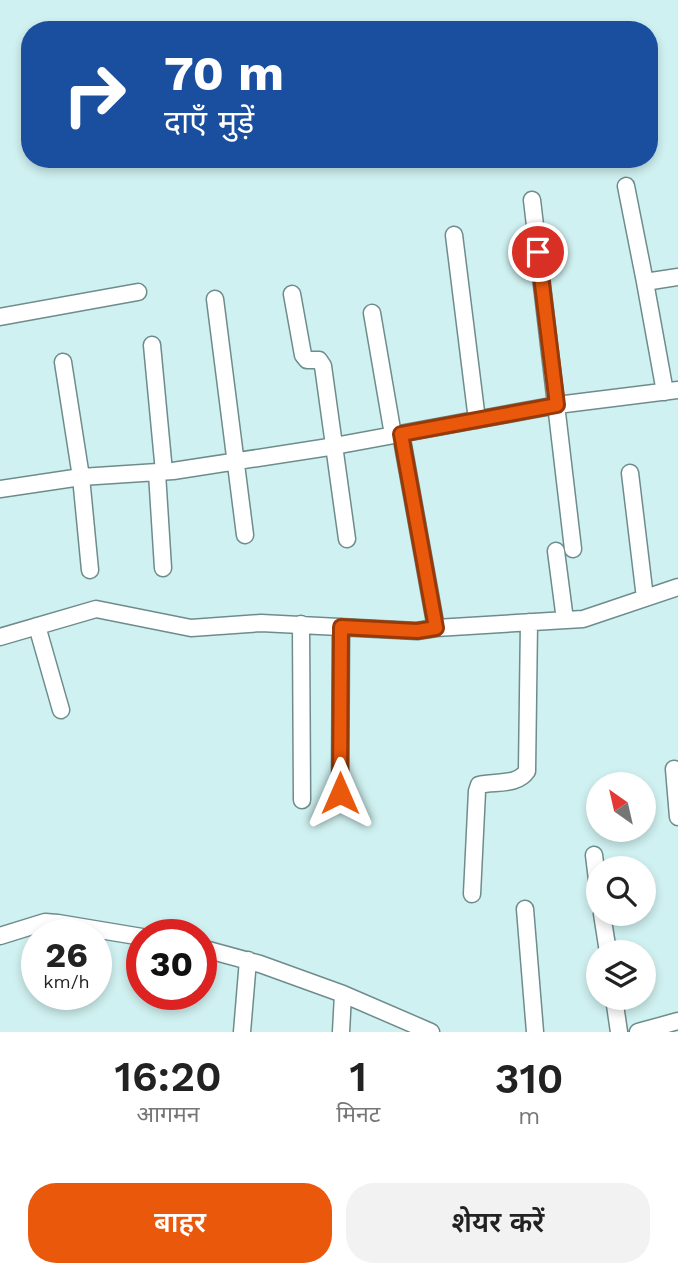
<!DOCTYPE html>
<html lang="hi">
<meta charset="utf-8">
<style>
:root{--surface:#fff;--page:#f2f2f2;--text:#222;--muted:#767676;--accent:#ea580c}
body{margin:0;font-family:"Work Sans","Noto Sans Devanagari",sans-serif;background:var(--page);color:var(--text);height:100vh;display:flex;flex-direction:column;font-size:26px;white-space:nowrap}
*{box-sizing:border-box;margin:0}
p{font-size:23px;color:var(--muted)}
.icon{flex:none;width:38px;height:38px;fill:none;stroke:currentColor;stroke-width:2;stroke-linecap:round;stroke-linejoin:round}
.map{position:relative;height:1032px;overflow:hidden}
.sheet{display:flex;flex-direction:column;background:var(--surface);flex:1}
.sheet>*{flex:none}
.top-card{position:absolute;left:21px;top:21px;width:637px;height:147px;border-radius:28px;box-shadow:0 4px 10px #0003;background:#1a4fa0;color:#fff;overflow:hidden}
.needle{width:46px;rotate:326deg}
.controls{position:absolute;left:586px;top:772px;display:grid;gap:14px}
.controls a{display:grid;place-items:center;width:70px;height:70px;border-radius:50%;background:var(--surface);box-shadow:0 4px 10px #0003;font-size:35px}
.speed{position:absolute;left:21px;top:919px;display:flex;gap:14px;font-size:35px;font-weight:700;text-align:center}
.speed>*{display:grid;place-content:center;width:91px;height:91px;border-radius:50%;background:var(--surface);box-shadow:0 4px 10px #0003;line-height:1}
.speed small{font-size:18px;font-weight:400}
.speed .limit{border:10px solid #d22;background:#fff;color:#111}
.pin{position:absolute;display:grid;place-items:center;width:60px;height:60px;color:#fff;margin:-30px;border:4px solid #fff;border-radius:50%;box-shadow:0 2px 7px #0007}
.me{position:absolute;width:77px;margin:-38px;rotate:0deg;stroke-linejoin:round;filter:drop-shadow(0 0 5px #0008)}
.turn{display:flex;align-items:center;gap:24px;height:147px;padding:0 28px;font-size:32px}
.turn .icon{width:91px;height:91px;stroke-width:2.5}
.turn b{display:block;font-size:49px;line-height:60px}
.eta{display:flex;justify-content:space-evenly;align-items:center;height:119px;text-align:center}
.eta b{font-size:42px;font-weight:600;line-height:49px}
.action{display:flex;gap:14px;margin-top:auto;padding:14px 28px}
.action a{flex:1;height:80px;border-radius:28px;background:var(--accent);color:#fff;font-size:28px;font-weight:600;line-height:80px;text-align:center}
.action a+a{background:var(--page);color:var(--text)}
.map>svg:first-child{display:block}
.lines{fill:none;stroke-linecap:round;stroke-linejoin:round}
.minor-casing{stroke:#6e8c8c;stroke-width:19}
.minor{stroke:#fff;stroke-width:16}
.route-casing{stroke:#983908;stroke-width:18}
.route{stroke:#ea580c;stroke-width:12}
</style>
<div class="map">
<svg width="678" height="1032" viewBox="0 0 678 1032">
<rect width="100%" height="100%" fill="#d0f1f1"/>
<g class="lines">
<g class="minor-casing">
<path id="minor" d="M 626,186 L 645,282
M 532,200 L 573,549
M 454,235 L 477,420
M 292,294 L 303,355 L 307,360 L 319,360 L 323,366 L 347,539
M 215,299 L 245,535
M 372,313 L 393,435
M 0,317 L 138,292
M 152,345 L 164,472
M 63,362 L 81,477 L 90,570
M 665,392 L 645,282 L 678,277
M 401,434 L 436,628
M 157,473 L 163,568
M 630,473 L 645,598
M 0,489 L 81,477 L 173,471 L 329,447 L 557,405 L 678,390
M 556,551 L 565,620
M 301,624 L 302,800
M 37,626 L 61,710
M 0,637 L 96,609 L 191,628 L 261,623 L 417,631 L 436,628 L 583,619 L 678,587
M 674,769 L 678,817
M 340,793 L 341,627
M 594,855 L 598,888
M 472,894 L 477,791 L 479,785 C 495,781 517,786 527,771 L 529,622
M 525,909 L 535,1032
M 602,914 L 608,952
M 0,936 L 45,922 L 58,923 L 142,937
M 201,948 L 260,964 L 343,994 L 431,1032
M 614,998 L 619,1032
M 242,1032 L 248,960
M 341,1032 L 343,994
M 638,1032 L 678,1021"/>
</g>
<use href="#minor" class="minor"/>
</g>
<g class="lines">
<g class="route-casing">
<path id="route" d="M 340,793 L 341,627 L 417,631 L 436,628 L 401,434 L 557,405 L 538,252"/>
</g>
<use href="#route" class="route"/>
</g>
</svg>
<div class="controls">
<a><svg class="needle" viewBox="-14 -14 28 28"><path d="M0-13l5 13h-10z" fill="#e53935"/><path d="M0 13l5-13h-10z" fill="#767676"/></svg></a>
<a><svg class="icon" aria-label="search" viewBox="0 0 24 24"><circle cx="10" cy="10" r="6"/><path d="M15 15l6 6"/></svg></a>
<a><svg class="icon" aria-label="layers" viewBox="0 0 24 24"><path d="M12 4l9 5-9 5-9-5zM3 14l9 5 9-5"/></svg></a>
</div>
<div class="speed"><div>26<small>km/h</small></div><div class="limit">30</div></div>
<div class="pin" style="left:538px;top:252px;background:#d93025"><svg class="icon" aria-label="arrive" viewBox="0 0 24 24"><path d="M6 21V4h12l-3 4 3 4H6"/></svg></div>
<svg class="me" style="left:340px;top:793px" viewBox="-20 -20 40 40"><path d="M0-17L14 15 0 8-14 15z" fill="#ea580c" stroke="#fff" stroke-width="4"/></svg>
<div class="top-card">
<div class="turn"><svg class="icon" aria-label="right" viewBox="0 0 24 24"><path d="M7 20v-9h11M14 6l5 5-5 5"/></svg><div><b>70 m</b>दाएँ मुड़ें</div></div>
</div>
</div>
<section class="sheet">
<div class="eta">
<div><b>16:20</b><p>आगमन</p></div>
<div><b>1</b><p>मिनट</p></div>
<div><b>310</b><p>m</p></div>
</div>
<div class="action"><a>बाहर</a><a>शेयर करें</a></div>
</section>
